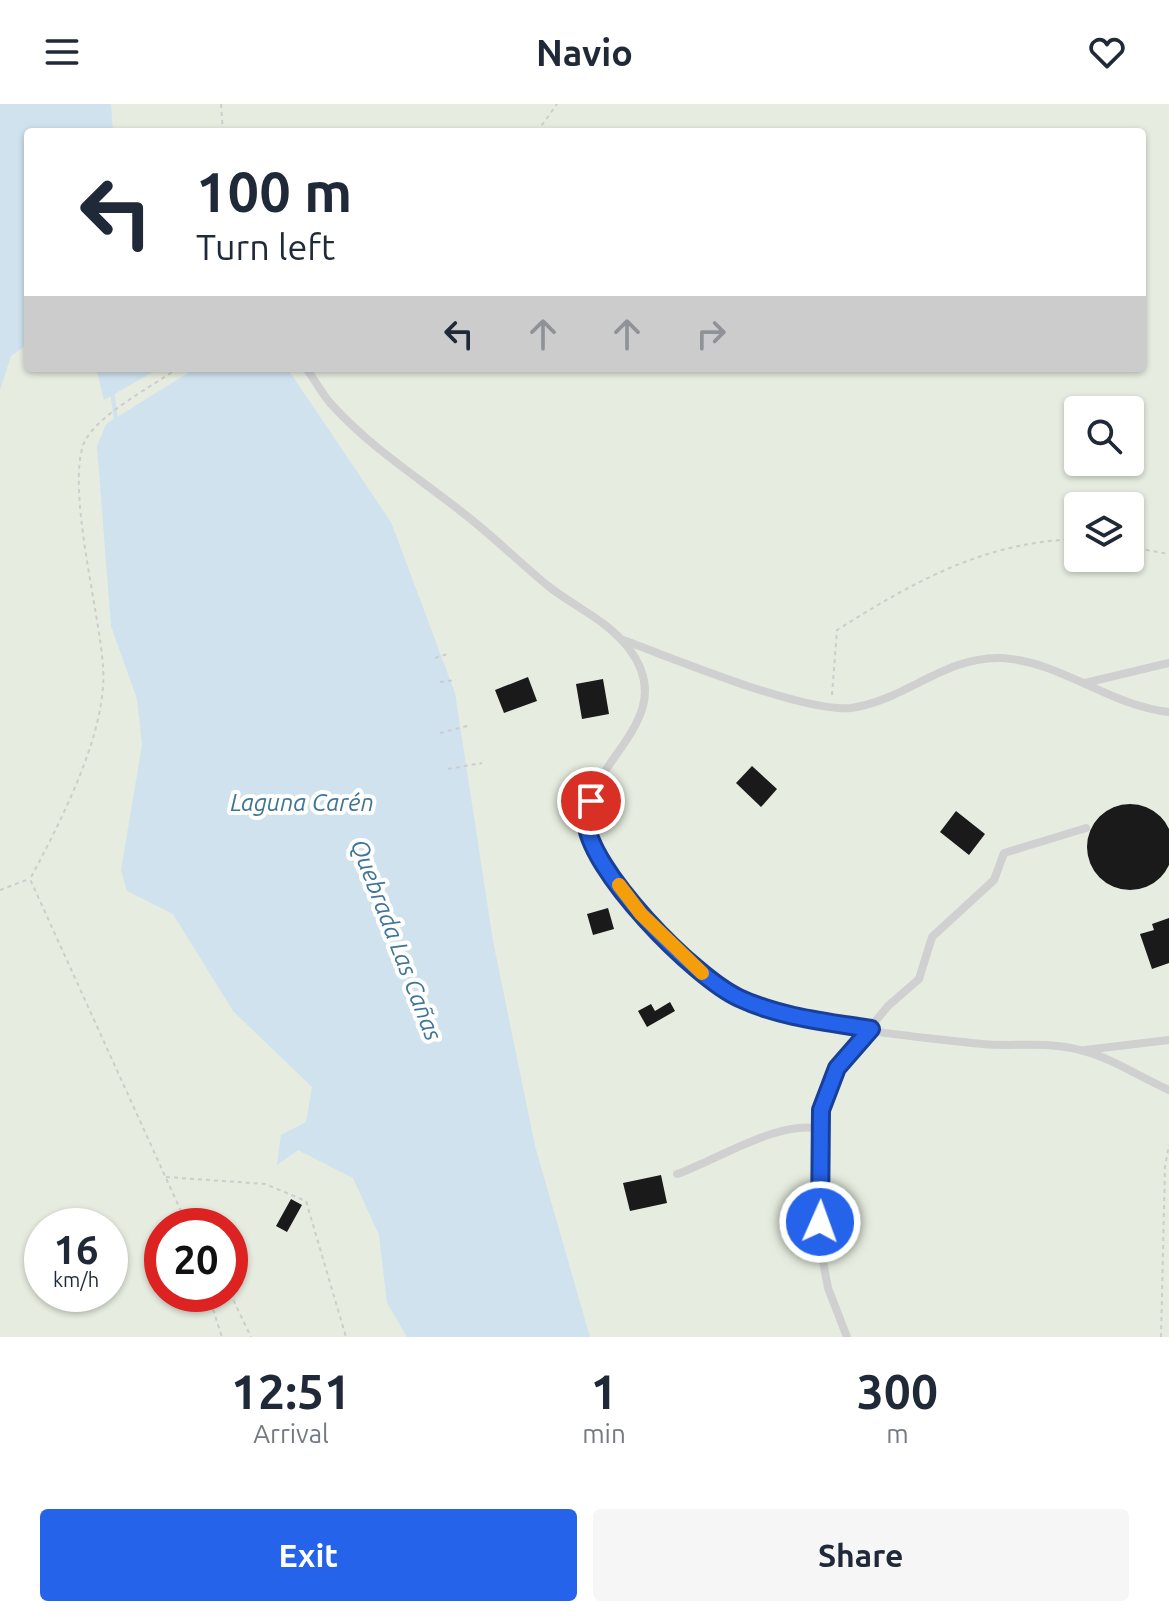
<!DOCTYPE html>
<meta charset="utf-8">
<style>
:root{--surface:#fff;--page:#f6f6f7;--text:#1f2937;--muted:#747a83;--accent:#2563eb}
body{margin:0;font-family:Ubuntu,sans-serif;background:var(--page);color:var(--text);height:100vh;display:flex;flex-direction:column;font-size:30px;white-space:nowrap}
*{box-sizing:border-box;margin:0}
p{font-size:26px;color:var(--muted)}
.icon{flex:none;width:44px;height:44px;fill:none;stroke:currentColor;stroke-width:2;stroke-linecap:round;stroke-linejoin:round}
.map{position:relative;height:1233px;overflow:hidden}
.sheet{display:flex;flex-direction:column;background:var(--surface);flex:1}
.sheet>*{flex:none}
.top-card{position:absolute;left:24px;top:24px;width:1122px;height:244px;border-radius:8px;box-shadow:0 2px 6px #0004;background:#fff;color:var(--text);overflow:hidden}
.controls{position:absolute;left:1064px;top:292px;display:grid;gap:16px}
.controls a{display:grid;place-items:center;width:80px;height:80px;border-radius:8px;background:var(--surface);box-shadow:0 2px 6px #0004;font-size:40px}
.speed{position:absolute;left:24px;top:1104px;display:flex;gap:16px;font-size:40px;font-weight:700;text-align:center}
.speed>*{display:grid;place-content:center;width:104px;height:104px;border-radius:50%;background:var(--surface);box-shadow:0 2px 6px #0004;line-height:1}
.speed small{font-size:20px;font-weight:400}
.speed .limit{border:12px solid #d22;background:#fff;color:#111}
.pin{position:absolute;display:grid;place-items:center;width:68px;height:68px;color:#fff;margin:-34px;border:4px solid #fff;border-radius:50%;box-shadow:0 2px 8px #0007}
.me{position:absolute;width:88px;margin:-44px;rotate:2deg;stroke-linejoin:round;filter:drop-shadow(0 0 6px #0008)}
.turn{display:flex;align-items:center;gap:28px;height:168px;padding:0 40px;font-size:36px}
.turn .icon{width:104px;height:104px;stroke-width:2.5}
.turn b{display:block;font-size:56px;line-height:68px}
.lanes{display:flex;align-items:center;height:76px;padding:0 40px;background:#0003;justify-content:center;gap:40px;direction:ltr}
.lanes .off{opacity:.35}
.eta{display:flex;justify-content:space-evenly;align-items:center;height:136px;text-align:center}
.eta b{font-size:48px;font-weight:700;line-height:56px}
.button{display:flex;gap:16px;margin-top:auto;padding:16px 40px}
.button a{flex:1;height:92px;border-radius:8px;background:var(--accent);color:#fff;font-size:32px;font-weight:700;line-height:92px;text-align:center}
.button a+a{background:var(--page);color:var(--text)}
header{display:flex;justify-content:space-between;align-items:center;height:104px;padding:0 40px;background:var(--surface);font-size:36px;font-weight:700}
.map>svg:first-child{display:block}
.green{fill:#e6ecdf;fill-rule:evenodd}
.water{fill:#cfe2ee}
.lines{fill:none;stroke-linecap:round;stroke-linejoin:round}
.stream{stroke:#cfe2ee;stroke-width:4}
.building{fill:#1a1a1a}
.path{stroke:#cdcdcd;stroke-width:2;stroke-dasharray:4 4;stroke-linecap:butt}
.service{stroke:#d0d0d0;stroke-width:8}
.route-casing{stroke:#184099;stroke-width:20}
.route{stroke:#2563eb;stroke-width:14}
.slow{stroke:#f59e0b;stroke-width:14}
.labels{text-anchor:middle;stroke-width:8;stroke-linejoin:round;paint-order:stroke}
.water-label{font-size:24px;font-style:italic;fill:#3f7597;stroke:#fff}
</style>
<header><svg class="icon" aria-label="menu" viewBox="0 0 24 24"><path d="M4 6h16M4 12h16M4 18h16"/></svg>Navio<svg class="icon" aria-label="heart" viewBox="0 0 24 24"><path d="M12 20l-8-8c-3-5 5-10 8-4 3-6 11-1 8 4z"/></svg></header>
<div class="map">
<svg width="1169" height="1233" viewBox="0 0 1169 1233">
<rect width="100%" height="100%" fill="#fff"/>
<path class="green" d="M 0,0 L 1169,0 L 1169,1233 L 0,1233 ZM 28,28 L 1142,28 L 1142,264 L 28,264 ZM 1078,306 L 1130,306 L 1130,358 L 1078,358 ZM 1078,402 L 1130,402 L 1130,454 L 1078,454 ZM 42,1122 L 110,1122 L 110,1190 L 42,1190 ZM 162,1122 L 230,1122 L 230,1190 L 162,1190 Z"/>
<path class="water" d="M 0,0 L 111,0 L 113,28 L 28,28 L 28,240 L 11,252 L 0,286 Z
M 96,264 L 160,264 L 104,296 Z
M 196,264 L 287,264 L 391,418 L 455,589 L 493,837 L 535,1042 L 590,1233 L 407,1233 L 387,1199 L 379,1131 L 353,1074 L 298,1046 L 277,1061 L 281,1031 L 306,1018 L 312,983 L 233,907 L 173,810 L 127,787 L 121,766 L 142,641 L 137,595 L 111,522 L 97,342 L 106,320 Z"/>
<g class="lines">
<path class="stream" d="M 112,286 L 116,317"/>
</g>
<path class="building" d="M 528,573 L 537,597 L 504,609 L 495,586 Z
M 603,575 L 609,610 L 582,615 L 576,580 Z
M 752,662 L 777,685 L 761,703 L 736,679 Z
M1087 743a43 43 0 1 1 86 0a43 43 0 1 1-86 0Z
M 956,707 L 985,730 L 969,751 L 940,728 Z
M 608,804 L 614,825 L 593,831 L 587,810 Z
M 1169,814 L 1169,859 L 1152,865 L 1140,830 L 1154,826 L 1152,820 Z
M 670,898 L 675,907 L 647,923 L 638,907 L 651,900 L 655,907 Z
M 661,1071 L 667,1099 L 630,1107 L 623,1079 Z
M 291,1095 L 302,1101 L 287,1128 L 276,1122 Z"/>
<g class="lines">
<path class="path" d="M 221,0 L 223,28
M 537,28 L 557,0
M 178,264 C 153,282 95,312 84,339 C 66,384 100,510 103,563 C 108,627 60,719 30,775 L 180,1105 L 198,1122
M 1130,443 L 1169,450
M 435,554 L 447,550
M 440,578 L 456,576
M 832,591 L 837,526 C 915,477 984,438 1078,435
M 440,629 L 471,621
M 448,665 L 482,659
M 0,786 L 29,775
M 166,1073 L 265,1080 L 306,1097 L 346,1233
M 181,1108 L 185,1122
M 230,1189 L 251,1233
M 208,1190 L 222,1233
M 1161,1233 L 1165,1062 L 1169,1041"/>
<path class="service" d="M 306,264 C 315,276 322,290 332,301 C 371,344 419,374 463,409 C 493,432 519,458 548,482 C 575,503 610,518 630,546 C 679,613 593,653 586,712 C 585,725 593,738 599,749 C 629,803 680,866 738,894 C 796,922 915,933 982,940 C 1015,943 1047,937 1080,946 C 1110,953 1140,973 1169,986
M 623,536 C 673,554 803,609 851,604 C 904,597 945,552 1001,554 C 1061,557 1110,602 1169,608
M 1085,579 L 1169,559
M 1085,946 L 1169,936
M 677,1070 C 717,1056 780,1015 820,1025
M 847,1233 L 828,1184 L 821,1147 L 821,1006 L 837,964 L 888,902 L 919,875 L 932,833 L 994,776 L 1004,749 L 1086,724"/>
</g>
<g class="lines">
<g class="route-casing">
<path id="route" d="M 591,697 C 589,702 586,709 586,715 C 586,764 695,874 739,894 C 779,913 827,918 871,925 L 837,964 L 821,1006 L 820,1118"/>
</g>
<use href="#route" class="route"/>
<path class="slow" d="M 619,781 L 641,810 L 702,869"/>
</g>
<g class="labels">
<g class="water-label">
<text x="302" y="707">Laguna Carén</text>
<text transform="translate(396 836) rotate(69)" y="8">Quebrada Las Cañas</text>
</g>
</g>
</svg>
<div class="controls">
<a><svg class="icon" aria-label="search" viewBox="0 0 24 24"><circle cx="10" cy="10" r="6"/><path d="M15 15l6 6"/></svg></a>
<a><svg class="icon" aria-label="layers" viewBox="0 0 24 24"><path d="M12 4l9 5-9 5-9-5zM3 14l9 5 9-5"/></svg></a>
</div>
<div class="speed"><div>16<small>km/h</small></div><div class="limit">20</div></div>
<div class="pin" style="left:591px;top:697px;background:#d93025"><svg class="icon" aria-label="arrive" viewBox="0 0 24 24"><path d="M6 21V4h12l-3 4 3 4H6"/></svg></div>
<svg class="me" style="left:820px;top:1118px" viewBox="-20 -20 40 40"><circle r="17" fill="#2563eb" stroke="#fff" stroke-width="3"/><path d="M0-11L8 9 0 5-8 9z" fill="#fff"/></svg>
<div class="top-card">
<div class="turn"><svg class="icon" aria-label="left" viewBox="0 0 24 24"><path d="M17 20v-9H6M10 6l-5 5 5 5"/></svg><div><b>100 m</b>Turn left</div></div>
<div class="lanes"><svg class="icon" aria-label="left" viewBox="0 0 24 24"><path d="M17 20v-9H6M10 6l-5 5 5 5"/></svg><svg class="icon off" aria-label="ahead" viewBox="0 0 24 24"><path d="M12 20V5M6 11l6-6 6 6"/></svg><svg class="icon off" aria-label="ahead" viewBox="0 0 24 24"><path d="M12 20V5M6 11l6-6 6 6"/></svg><svg class="icon off" aria-label="right" viewBox="0 0 24 24"><path d="M7 20v-9h11M14 6l5 5-5 5"/></svg></div>
</div>
</div>
<section class="sheet">
<div class="eta">
<div><b>12:51</b><p>Arrival</p></div>
<div><b>1</b><p>min</p></div>
<div><b>300</b><p>m</p></div>
</div>
<div class="button"><a>Exit</a><a>Share</a></div>
</section>
